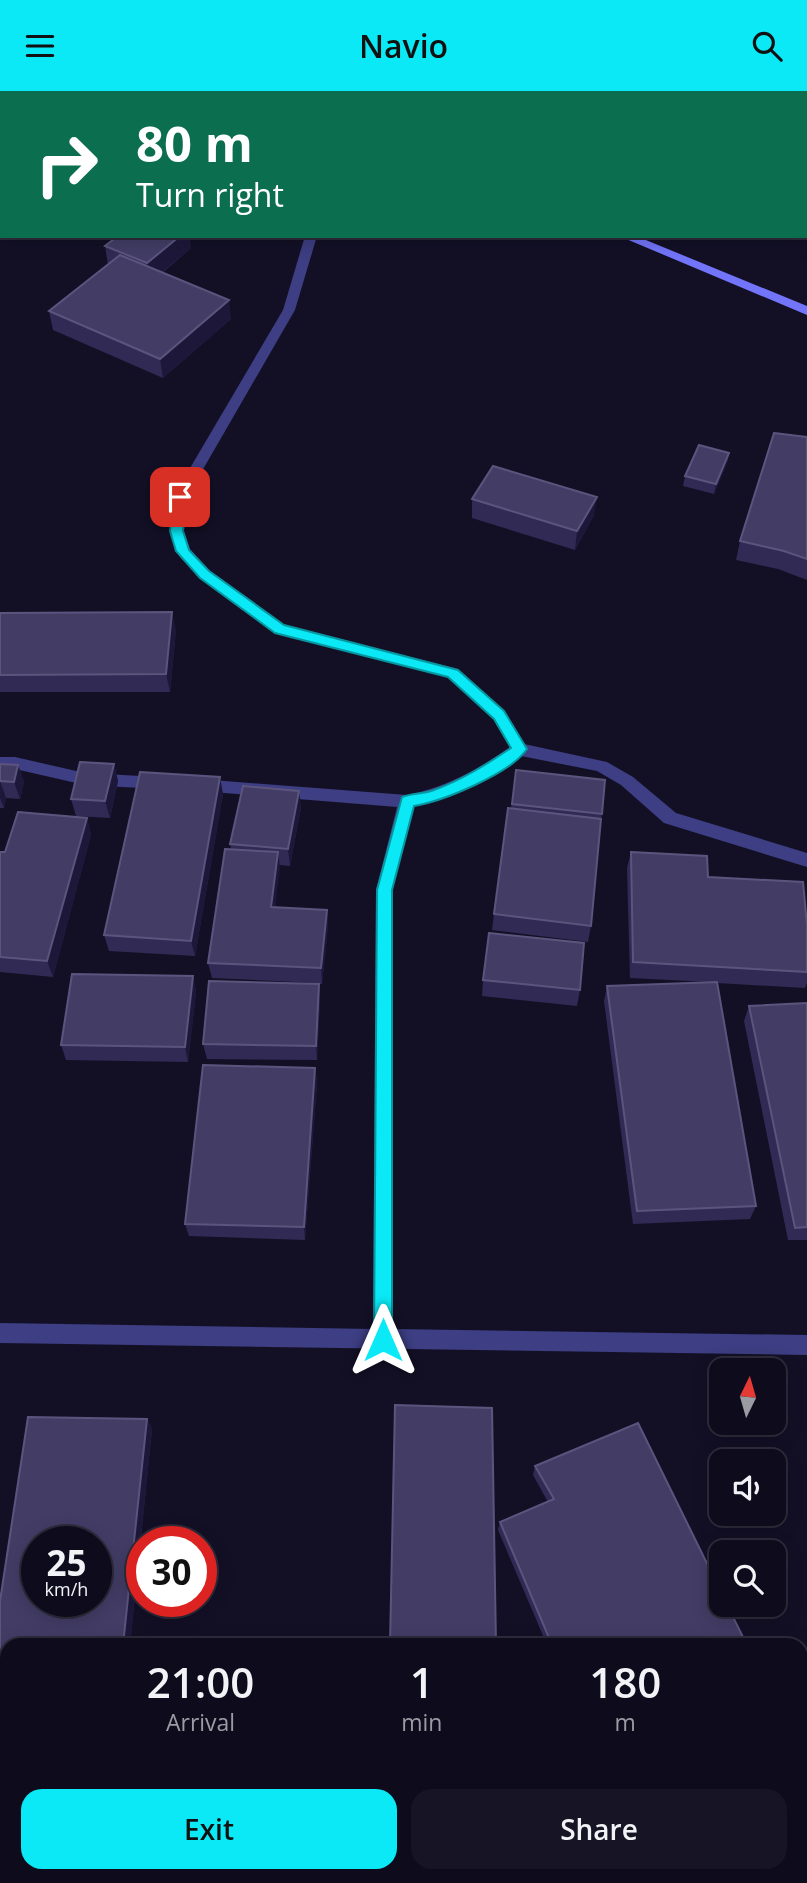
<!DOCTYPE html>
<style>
:root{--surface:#0e0c1c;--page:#171525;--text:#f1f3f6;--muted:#9b9ba3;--line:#2e2c3b;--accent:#0be9f6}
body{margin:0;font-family:"Open Sans",sans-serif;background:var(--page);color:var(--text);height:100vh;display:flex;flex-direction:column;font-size:26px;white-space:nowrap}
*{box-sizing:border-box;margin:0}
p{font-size:23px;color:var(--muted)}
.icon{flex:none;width:38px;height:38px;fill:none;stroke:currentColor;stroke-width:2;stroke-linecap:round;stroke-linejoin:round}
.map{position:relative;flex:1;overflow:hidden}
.drawer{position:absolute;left:0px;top:1547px;width:808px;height:245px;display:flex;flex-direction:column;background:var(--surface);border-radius:21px 21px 0 0;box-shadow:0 4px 18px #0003,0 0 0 2px var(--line)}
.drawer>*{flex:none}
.hud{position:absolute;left:0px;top:0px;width:808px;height:147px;box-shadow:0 4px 18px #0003,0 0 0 2px var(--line);background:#0b6e4f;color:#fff;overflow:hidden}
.needle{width:46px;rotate:5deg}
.buttons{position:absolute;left:709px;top:1267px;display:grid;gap:14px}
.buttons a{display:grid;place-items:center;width:77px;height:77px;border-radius:14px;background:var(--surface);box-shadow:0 4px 18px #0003,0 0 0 2px var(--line);font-size:35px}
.speed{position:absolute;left:21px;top:1435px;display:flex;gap:14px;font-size:35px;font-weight:700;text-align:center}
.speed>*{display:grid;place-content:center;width:91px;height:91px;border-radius:50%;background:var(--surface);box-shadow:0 4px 18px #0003,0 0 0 2px var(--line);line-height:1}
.speed small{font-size:18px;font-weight:400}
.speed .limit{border:10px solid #d22;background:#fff;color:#111}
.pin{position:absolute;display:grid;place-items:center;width:60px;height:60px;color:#fff;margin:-30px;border-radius:14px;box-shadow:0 4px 10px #0006}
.me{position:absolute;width:77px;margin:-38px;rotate:0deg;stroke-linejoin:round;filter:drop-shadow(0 0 5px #0008)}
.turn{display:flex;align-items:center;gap:24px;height:147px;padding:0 21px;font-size:32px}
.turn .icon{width:91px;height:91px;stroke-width:2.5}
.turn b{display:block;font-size:49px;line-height:60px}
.eta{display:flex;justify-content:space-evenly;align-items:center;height:119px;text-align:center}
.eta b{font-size:42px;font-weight:600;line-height:49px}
.primary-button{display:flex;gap:14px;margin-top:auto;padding:14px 21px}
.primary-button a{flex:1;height:80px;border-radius:21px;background:var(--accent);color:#111;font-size:28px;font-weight:600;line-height:80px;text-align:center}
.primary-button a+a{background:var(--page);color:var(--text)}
header{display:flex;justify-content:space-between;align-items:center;height:91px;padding:0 21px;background:var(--accent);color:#111;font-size:32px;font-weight:600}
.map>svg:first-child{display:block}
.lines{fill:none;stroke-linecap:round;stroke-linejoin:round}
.street{fill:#3d3e83;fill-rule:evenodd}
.secondary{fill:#7275fa;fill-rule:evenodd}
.wall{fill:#312a54}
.shaded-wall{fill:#1d183a}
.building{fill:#433d66;stroke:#5b557e;stroke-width:2;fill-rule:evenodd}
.route{fill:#0be9f6;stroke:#0797a0;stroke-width:2}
</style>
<header><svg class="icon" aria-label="menu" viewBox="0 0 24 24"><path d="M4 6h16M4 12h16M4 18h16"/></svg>Navio<svg class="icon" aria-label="search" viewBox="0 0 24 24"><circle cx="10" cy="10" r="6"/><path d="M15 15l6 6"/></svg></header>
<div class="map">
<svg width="807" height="1792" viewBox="0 0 807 1792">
<rect width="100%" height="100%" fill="#131026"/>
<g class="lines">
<path class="street" d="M 182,0 L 195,0 L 181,2 Z
M 598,0 L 610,0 L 598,2 Z
M 0,89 L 2,89 L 0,97 Z
M 305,145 L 317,145 L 295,219 L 187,406 L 184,440 L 190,458 L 209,479 L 285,534 L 458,578 L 504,620 L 524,653 L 607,671 L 633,686 L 676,722 L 807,762 L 807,776 L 664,732 L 621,694 L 597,680 L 521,665 C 488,688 454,708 414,715 L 392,799 L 393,1238 L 807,1244 L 807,1264 L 0,1252 L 0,1232 L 373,1238 L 376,799 L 397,716 L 199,700 L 191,694 L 199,688 L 407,704 C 446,696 478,679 510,656 L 494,628 L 448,586 L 275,542 L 199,487 L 176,460 L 170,440 L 173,406 L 283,219 Z
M 0,666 L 15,666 L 85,682 L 160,686 L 168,692 L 160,698 L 85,694 L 15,678 L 0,678 Z"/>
<path class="secondary" d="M 243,0 L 257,0 L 258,2 L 245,2 Z
M 619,145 L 636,145 L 807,215 L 807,224 Z"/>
</g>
<path class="wall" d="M 0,0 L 92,0 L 89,2 L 2,2 L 2,40 L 0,39 Z
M 491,0 L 517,0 L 515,2 L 497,2 Z
M 105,155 L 191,157 L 162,182 L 231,228 L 163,287 L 53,239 L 49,220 L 108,174 Z
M 807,346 L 807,489 L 778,478 L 736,469 L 740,450 Z
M 729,362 L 727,372 L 714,403 L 683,395 L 685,385 Z
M 472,408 L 594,424 L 575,459 L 472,427 Z
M 0,522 L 176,539 L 170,601 L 0,601 Z
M 0,673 L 18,674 L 24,691 L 20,708 L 6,707 L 4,717 L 0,717 Z
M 114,673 L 118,690 L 110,727 L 76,725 L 71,708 Z
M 516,679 L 605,689 L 591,835 L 588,851 L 492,839 L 494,823 L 511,717 Z
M 223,703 L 195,865 L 109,860 L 104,844 Z
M 301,717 L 290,775 L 279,774 L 275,817 L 327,819 L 328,835 L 322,893 L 319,893 L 320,908 L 317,969 L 207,968 L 203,953 L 316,892 L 212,887 L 208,872 L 231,758 L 230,753 Z
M 87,727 L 91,744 L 53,886 L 0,881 L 0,761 L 5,761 Z
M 631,761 L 708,786 L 807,834 L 807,892 L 805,897 L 717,892 L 756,1115 L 750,1128 L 633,1133 L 604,910 L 607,895 L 709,891 L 630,887 L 627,777 Z
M 193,885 L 196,901 L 188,971 L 66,969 L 61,954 Z
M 483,889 L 580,899 L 577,915 L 482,905 Z
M 807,912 L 807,1149 L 788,1149 L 744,930 L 749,915 Z
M 315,977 L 317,991 L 305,1149 L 189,1145 L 185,1133 Z
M 147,1328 L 152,1338 L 130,1554 L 7,1554 L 7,1570 L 0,1569 L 0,1510 Z
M 535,1375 L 747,1554 L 547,1554 L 498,1439 L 500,1431 L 548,1411 L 533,1384 Z
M 705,1785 L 802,1785 L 807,1792 L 705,1792 Z"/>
<path class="shaded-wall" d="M 64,0 L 92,0 L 89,2 L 62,2 Z
M 180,145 L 190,145 L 191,157 L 150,191 L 147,172 Z
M 229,209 L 231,228 L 163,287 L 160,268 Z
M 729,362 L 727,372 L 714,403 L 716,393 Z
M 597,406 L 594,424 L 575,459 L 577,440 Z
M 172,521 L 176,539 L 170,601 L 166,583 Z
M 114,673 L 118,690 L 110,727 L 105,710 Z
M 18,674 L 24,691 L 20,708 L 14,691 Z
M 220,686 L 223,703 L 195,865 L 191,850 Z
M 0,690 L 6,707 L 4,717 L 0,707 Z
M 299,700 L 301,717 L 290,775 L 288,758 Z
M 87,727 L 91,744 L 53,886 L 47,870 Z
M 278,761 L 280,777 L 273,833 L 271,816 Z
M 327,819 L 328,835 L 322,893 L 321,877 Z
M 193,885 L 196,901 L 188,971 L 185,956 Z
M 319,893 L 320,908 L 317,969 L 316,955 Z
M 315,977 L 317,991 L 305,1149 L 304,1136 Z
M 147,1328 L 152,1338 L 130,1554 L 123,1554 Z
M 124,1785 L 131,1785 L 130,1792 L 124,1792 Z"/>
<path class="building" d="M 0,0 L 64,0 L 62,2 L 2,2 L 2,22 L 0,21 Z
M 118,145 L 180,145 L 147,172 L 105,155 Z
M 120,164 L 229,209 L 160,268 L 49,220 Z
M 774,342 L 807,346 L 807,468 L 784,460 L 740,450 Z
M 699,354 L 729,362 L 716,393 L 685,385 Z
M 493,375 L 597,406 L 577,440 L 472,408 Z
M 172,521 L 166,583 L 0,584 L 0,522 Z
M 80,671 L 114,673 L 105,710 L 71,708 Z
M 0,673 L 18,674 L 14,691 L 0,690 Z
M 516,679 L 605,689 L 602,723 L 512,713 Z
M 140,681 L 220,686 L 191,850 L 104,844 Z
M 243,695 L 299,700 L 288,758 L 230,753 Z
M 508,717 L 601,728 L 591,835 L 494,823 Z
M 18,721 L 87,727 L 47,870 L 0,866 L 0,761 L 5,761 Z
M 225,758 L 278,761 L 271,816 L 327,819 L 321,877 L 208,872 Z
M 631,761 L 707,765 L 708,786 L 803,791 L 807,834 L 807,881 L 633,871 Z
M 489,842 L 584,852 L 580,899 L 483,889 Z
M 72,883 L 193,885 L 185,956 L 61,954 Z
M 209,890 L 319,893 L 316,955 L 203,953 Z
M 717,891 L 756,1115 L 637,1120 L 607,895 Z
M 807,912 L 807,1136 L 795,1137 L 749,915 Z
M 203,974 L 315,977 L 304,1136 L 185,1133 Z
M 395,1314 L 492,1317 L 496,1554 L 390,1554 Z
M 28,1326 L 147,1328 L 123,1554 L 7,1554 L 7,1564 L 0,1564 L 0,1510 ZM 37,1451 L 96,1451 L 96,1510 L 37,1510 Z
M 638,1332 L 721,1501 L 721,1514 L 727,1514 L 747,1554 L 552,1554 L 500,1431 L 554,1408 L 535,1375 Z
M 5,1642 L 7,1642 L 7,1785 L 124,1785 L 124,1792 L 0,1792 L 0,1671 Z
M 802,1696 L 807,1697 L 807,1792 L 712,1792 L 712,1785 L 802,1785 Z
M 253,1785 L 333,1785 L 333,1792 L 253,1792 Z
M 379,1785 L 457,1785 L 456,1792 L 378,1792 Z
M 492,1785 L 633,1785 L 634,1792 L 492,1792 Z"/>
<path class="route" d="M 180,402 L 186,406 L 183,440 L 189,459 L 209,480 L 284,534 L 458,579 L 504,620 L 527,658 C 510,683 443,710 414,715 L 392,799 L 392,1249 L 390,1255 L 383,1258 L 377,1255 L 374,1249 L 377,799 L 402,706 C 413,702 424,703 434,699 C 462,689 487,673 511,657 L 494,628 L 448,586 L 275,542 L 200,487 L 176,460 L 170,440 L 174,406 Z"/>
</svg>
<div class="buttons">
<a><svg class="needle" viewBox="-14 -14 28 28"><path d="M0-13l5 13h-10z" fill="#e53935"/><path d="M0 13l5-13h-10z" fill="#9b9ba3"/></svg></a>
<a><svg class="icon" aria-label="sound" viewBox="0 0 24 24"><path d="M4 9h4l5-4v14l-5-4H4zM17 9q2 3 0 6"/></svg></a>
<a><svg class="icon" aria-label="search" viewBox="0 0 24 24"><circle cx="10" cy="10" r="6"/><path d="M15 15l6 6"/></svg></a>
</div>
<div class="speed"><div>25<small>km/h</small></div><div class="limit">30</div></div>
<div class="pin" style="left:180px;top:406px;background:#d93025"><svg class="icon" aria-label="arrive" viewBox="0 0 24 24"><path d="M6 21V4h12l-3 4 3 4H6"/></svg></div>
<svg class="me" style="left:383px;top:1249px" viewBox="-20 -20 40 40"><path d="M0-17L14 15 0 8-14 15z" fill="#0be9f6" stroke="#fff" stroke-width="4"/></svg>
<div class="hud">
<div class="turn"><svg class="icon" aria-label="right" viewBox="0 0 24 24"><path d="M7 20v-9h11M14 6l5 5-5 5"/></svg><div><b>80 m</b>Turn right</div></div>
</div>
<section class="drawer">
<div class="eta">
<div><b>21:00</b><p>Arrival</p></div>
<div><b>1</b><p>min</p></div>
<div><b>180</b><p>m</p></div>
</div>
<div class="primary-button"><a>Exit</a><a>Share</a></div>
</section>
</div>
